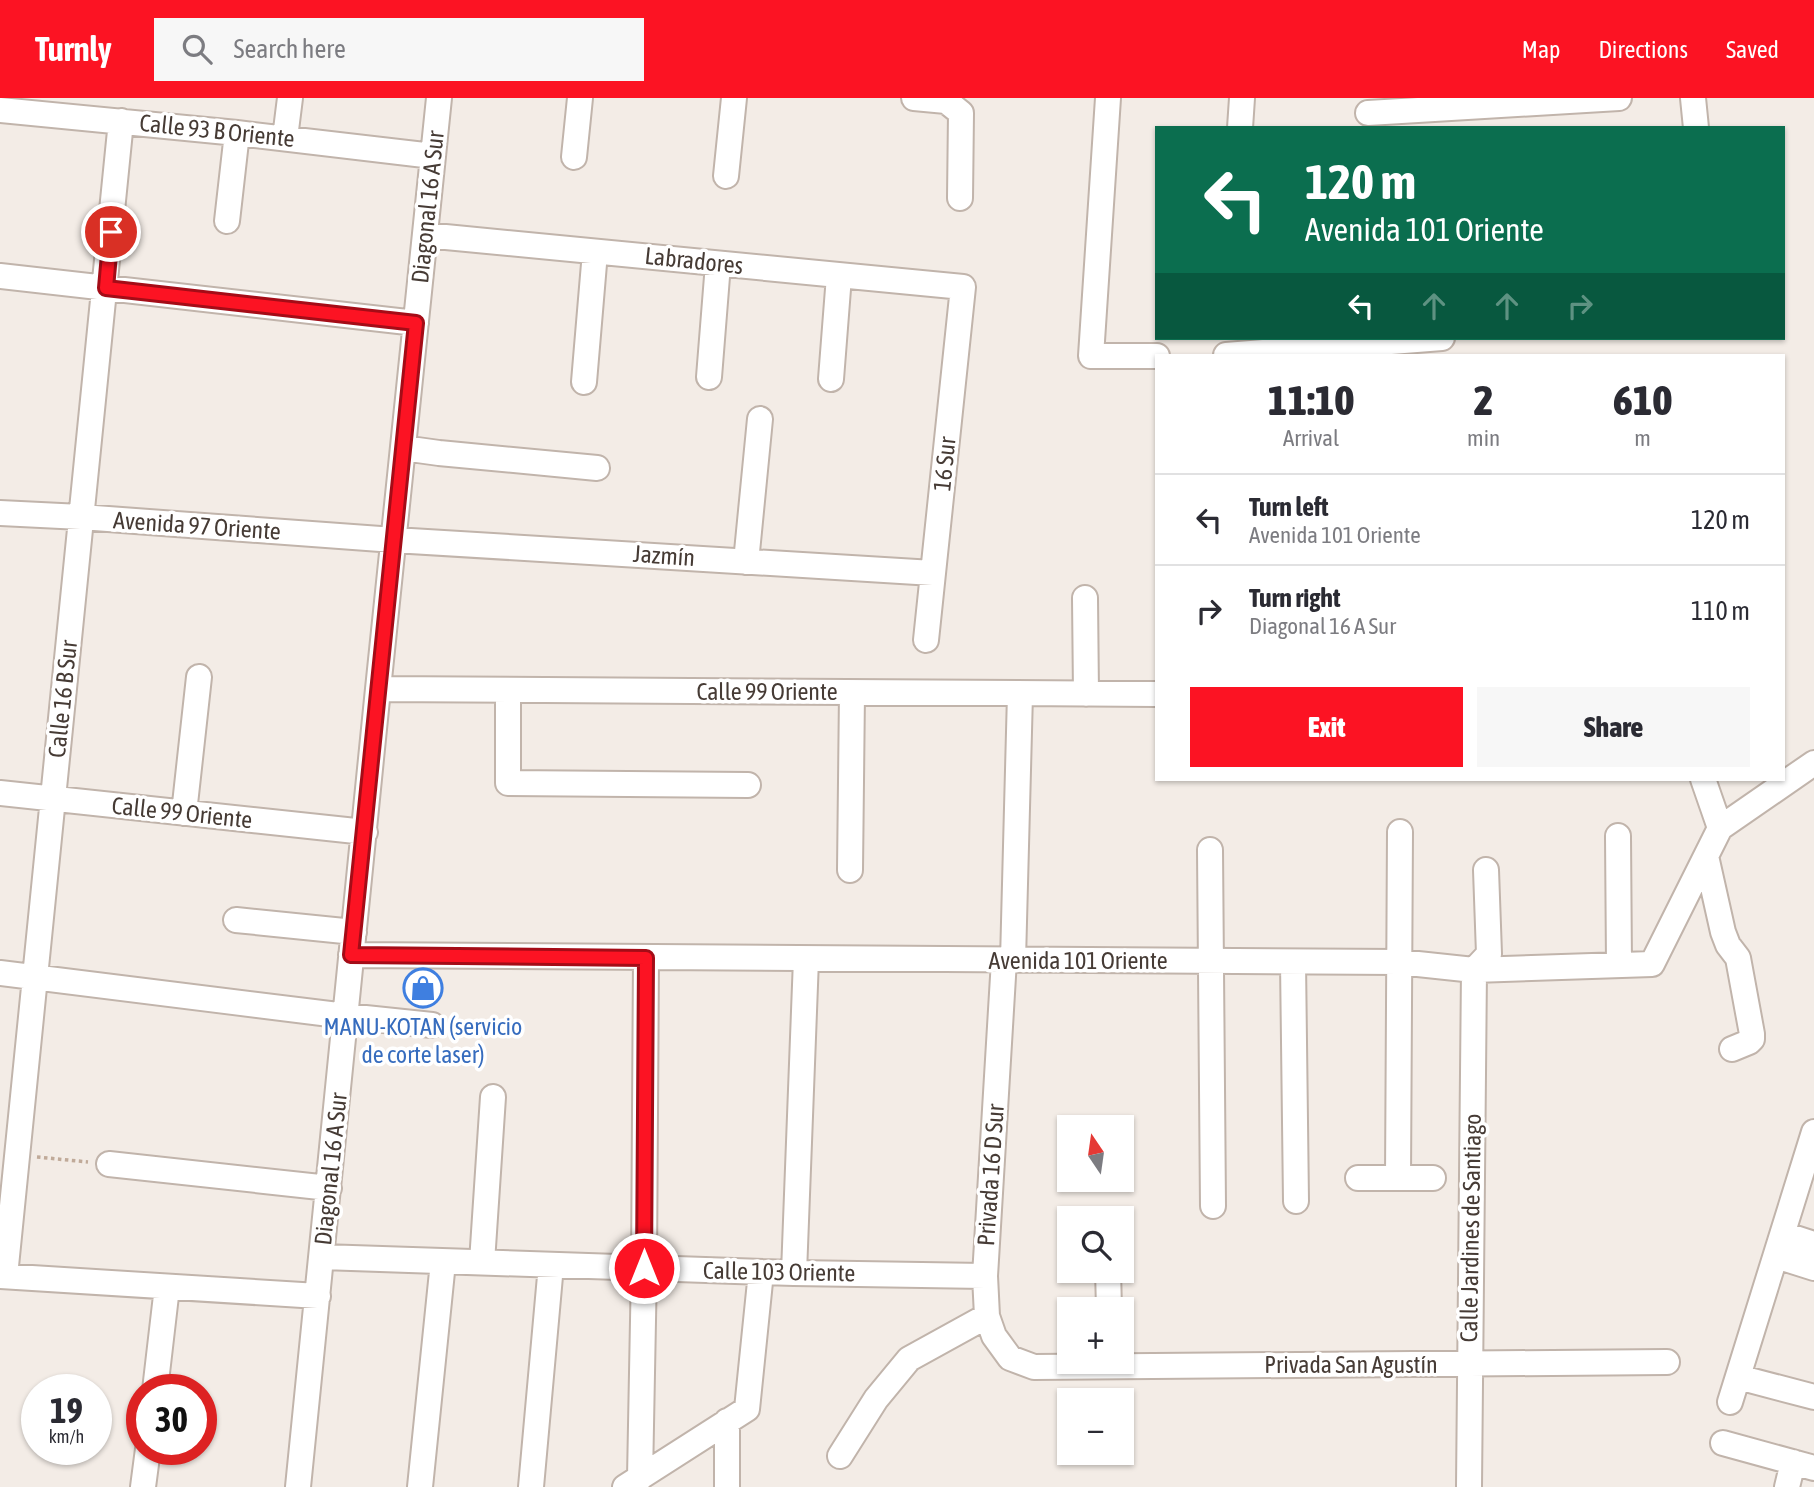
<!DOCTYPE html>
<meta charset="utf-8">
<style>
:root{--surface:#fff;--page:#f7f7f7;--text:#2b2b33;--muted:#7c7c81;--line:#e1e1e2;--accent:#fc1323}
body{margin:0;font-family:"Asap Condensed",sans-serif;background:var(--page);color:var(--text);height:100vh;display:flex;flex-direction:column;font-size:26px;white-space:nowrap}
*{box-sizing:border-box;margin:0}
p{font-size:23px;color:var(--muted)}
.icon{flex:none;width:38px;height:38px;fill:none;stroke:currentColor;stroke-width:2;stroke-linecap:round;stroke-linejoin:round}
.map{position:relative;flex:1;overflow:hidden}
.panel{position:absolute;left:1155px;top:256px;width:630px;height:427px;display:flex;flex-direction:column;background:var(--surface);border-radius:0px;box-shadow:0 2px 5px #0004}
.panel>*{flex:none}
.banner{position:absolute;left:1155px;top:28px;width:630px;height:214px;border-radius:0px;box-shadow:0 2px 5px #0004;background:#0b6e4f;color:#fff;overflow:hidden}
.needle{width:46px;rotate:347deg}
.controls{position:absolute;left:1057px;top:1017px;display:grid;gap:14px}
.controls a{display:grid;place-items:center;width:77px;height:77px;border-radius:0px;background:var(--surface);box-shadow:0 2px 5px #0004;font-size:35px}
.speed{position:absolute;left:21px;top:1276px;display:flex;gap:14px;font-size:35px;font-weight:700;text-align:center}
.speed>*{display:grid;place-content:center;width:91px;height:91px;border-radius:50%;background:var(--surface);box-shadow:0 2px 5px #0004;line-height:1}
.speed small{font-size:18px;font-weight:400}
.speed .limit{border:10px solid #d22;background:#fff;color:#111}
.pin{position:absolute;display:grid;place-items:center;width:60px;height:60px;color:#fff;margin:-30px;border:4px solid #fff;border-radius:50%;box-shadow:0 2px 7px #0007}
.me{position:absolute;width:77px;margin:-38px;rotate:0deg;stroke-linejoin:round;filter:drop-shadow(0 0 5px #0008)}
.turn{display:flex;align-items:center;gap:24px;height:147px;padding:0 35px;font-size:32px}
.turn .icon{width:91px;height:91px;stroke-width:2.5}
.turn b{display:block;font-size:49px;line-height:60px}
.lanes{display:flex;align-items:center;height:66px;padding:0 35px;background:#0003;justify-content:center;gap:35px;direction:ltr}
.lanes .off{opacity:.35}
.eta{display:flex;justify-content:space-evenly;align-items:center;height:119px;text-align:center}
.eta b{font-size:42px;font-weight:800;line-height:49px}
.cta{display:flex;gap:14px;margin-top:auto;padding:14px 35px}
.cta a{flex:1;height:80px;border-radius:0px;background:var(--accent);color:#fff;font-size:28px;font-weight:800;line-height:80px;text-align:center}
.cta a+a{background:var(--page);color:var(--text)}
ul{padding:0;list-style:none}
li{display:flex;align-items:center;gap:21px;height:91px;padding:0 35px;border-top:2px solid var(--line)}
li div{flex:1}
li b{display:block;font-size:26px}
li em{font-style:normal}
header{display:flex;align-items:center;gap:42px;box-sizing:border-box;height:98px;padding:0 35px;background:var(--accent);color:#fff}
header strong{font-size:33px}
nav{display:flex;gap:38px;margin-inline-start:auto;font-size:24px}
.search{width:490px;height:63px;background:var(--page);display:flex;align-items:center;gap:18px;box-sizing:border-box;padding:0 24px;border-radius:0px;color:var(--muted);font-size:26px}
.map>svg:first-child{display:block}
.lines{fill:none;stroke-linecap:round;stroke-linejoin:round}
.minor-casing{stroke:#c1b4ab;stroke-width:28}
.path{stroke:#c0aa99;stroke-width:3.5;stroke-dasharray:3.5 3.5;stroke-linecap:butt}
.minor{stroke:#fff;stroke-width:24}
.route-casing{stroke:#a40c17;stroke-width:18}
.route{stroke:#fc1323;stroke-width:12}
.labels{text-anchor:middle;stroke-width:7;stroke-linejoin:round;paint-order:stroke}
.street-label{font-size:24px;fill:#463b35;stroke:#fff}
.shop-label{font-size:24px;fill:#366cbe;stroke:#fff}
</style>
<header>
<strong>Turnly</strong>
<div class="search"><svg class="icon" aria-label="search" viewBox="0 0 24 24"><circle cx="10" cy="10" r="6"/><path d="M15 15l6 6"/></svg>Search here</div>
<nav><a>Map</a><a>Directions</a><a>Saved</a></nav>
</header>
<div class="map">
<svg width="1814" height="1389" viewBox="0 0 1814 1389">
<rect width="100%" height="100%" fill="#f3ece6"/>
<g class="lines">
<g class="minor-casing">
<path id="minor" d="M 914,0 L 946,3
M 1108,0 L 1091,258 L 1157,258
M 1693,0 L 1696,30
M 946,3 L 961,15 L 960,100
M 0,12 L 237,35 L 433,58
M 1368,15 L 1619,0
M 1240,30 L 1242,0
M 285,40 L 290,0
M 574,59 L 580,0
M 726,78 L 734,0
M 227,123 L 237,35
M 425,137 L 963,189 L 926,542
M 0,178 L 416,225
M 1226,257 L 1442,240
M 709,279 L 718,166
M 831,281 L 839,178
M 584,284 L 595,154
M 403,350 L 439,355 L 597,370
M 0,415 L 81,419 L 394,442 L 933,475
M 746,464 L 760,321
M 1085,500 L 1086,596
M 378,591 L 1157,596
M 508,592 L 508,685 L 748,687
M 1703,681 L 1720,730
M 0,695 L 365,734
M 184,715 L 199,579
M 1618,738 L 1619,867
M 1210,752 L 1213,1108
M 1706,758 L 1723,834 L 1728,847 L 1738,860 L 1752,936 L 1752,941 L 1749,944 L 1732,951
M 850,772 L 852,595
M 236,822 L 354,834
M 351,857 L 1399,864 L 1474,872 L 1652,866 L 1720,730 L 1814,665
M 1004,862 L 985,1178 L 987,1218 L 994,1238 L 1010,1260 L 1034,1269 L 1667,1264
M 1013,862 L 1020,596
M 1293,864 L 1296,1103
M 1474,872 L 1489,856 L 1486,772
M 0,875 L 346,918 L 432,927
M 109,1066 L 329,1090
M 1358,1080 L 1433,1080
M 1398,1080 L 1400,734
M 1783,1136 L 1814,1146
M 1776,1158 L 1814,1170
M 322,1159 L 794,1175 L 985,1178
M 482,1164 L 493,999
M 1108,1172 L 1109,1211
M 794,1175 L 806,861
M 0,1178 L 318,1198
M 5,1178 L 121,23
M 1738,1279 L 1814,1299
M 155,1292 L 167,1189
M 1730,1304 L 1814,1034
M 727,1323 L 727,1389
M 1723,1345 L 1814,1370
M 840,1358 L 876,1301 L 909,1261 L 987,1218
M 640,1380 L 644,1170 L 646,860
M 143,1389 L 148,1351
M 298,1389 L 378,591 L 439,0
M 420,1389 L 443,1164
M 531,1389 L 551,1167
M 625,1389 L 747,1311 L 761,1174
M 1469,1389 L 1474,872
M 1787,1389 L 1793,1364"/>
</g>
<path class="path" d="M 37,1059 L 88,1064"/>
<use href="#minor" class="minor"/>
</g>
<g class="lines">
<g class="route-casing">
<path id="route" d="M 111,134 L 106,190 L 416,225 L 351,857 L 646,860 L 644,1170"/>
</g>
<use href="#route" class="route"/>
</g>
<defs>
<g id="shop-ring" transform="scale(2.0125)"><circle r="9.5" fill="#fff" stroke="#3f7fe0" stroke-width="1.5"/><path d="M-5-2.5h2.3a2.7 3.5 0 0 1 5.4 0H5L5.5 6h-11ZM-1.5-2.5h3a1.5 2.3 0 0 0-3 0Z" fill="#3f7fe0"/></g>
</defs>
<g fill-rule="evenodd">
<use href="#shop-ring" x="423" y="890"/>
</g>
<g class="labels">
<g class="street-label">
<text transform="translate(217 33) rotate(6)" y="8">Calle 93 B Oriente</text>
<text transform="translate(428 109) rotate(-84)" y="8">Diagonal 16 A Sur</text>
<text transform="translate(694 163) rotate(6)" y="8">Labradores</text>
<text transform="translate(945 366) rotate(-84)" y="8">16 Sur</text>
<text transform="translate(197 428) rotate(4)" y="8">Avenida 97 Oriente</text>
<text transform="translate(664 458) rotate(4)" y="8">Jazmín</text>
<text x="767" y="602">Calle 99 Oriente</text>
<text transform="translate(63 601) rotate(-84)" y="8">Calle 16 B Sur</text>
<text transform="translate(182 715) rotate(6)" y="8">Calle 99 Oriente</text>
<text x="1078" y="871">Avenida 101 Oriente</text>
<text transform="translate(331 1071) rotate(-84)" y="8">Diagonal 16 A Sur</text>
<text transform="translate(991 1077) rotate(-86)" y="8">Privada 16 D Sur</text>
<text transform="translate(1471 1130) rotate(-89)" y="8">Calle Jardines de Santiago</text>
<text transform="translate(779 1174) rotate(1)" y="8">Calle 103 Oriente</text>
<text x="1351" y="1275">Privada San Agustín</text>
</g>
<g class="shop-label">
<text x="423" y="937">MANU-KOTAN (servicio<tspan x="423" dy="28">de corte laser)</tspan></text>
</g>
</g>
</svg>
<div class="controls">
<a><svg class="needle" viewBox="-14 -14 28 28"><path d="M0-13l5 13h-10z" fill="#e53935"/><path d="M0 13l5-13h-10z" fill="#7c7c81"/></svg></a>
<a><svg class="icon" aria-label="search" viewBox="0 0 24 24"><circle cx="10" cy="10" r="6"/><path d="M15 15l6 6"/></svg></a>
<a>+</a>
<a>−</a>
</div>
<div class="speed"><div>19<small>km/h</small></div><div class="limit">30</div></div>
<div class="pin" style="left:111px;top:134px;background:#d93025"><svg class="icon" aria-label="arrive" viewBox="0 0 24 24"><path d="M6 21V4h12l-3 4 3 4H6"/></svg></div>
<svg class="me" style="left:644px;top:1170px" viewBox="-20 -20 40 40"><circle r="17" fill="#fc1323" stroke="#fff" stroke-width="3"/><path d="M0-11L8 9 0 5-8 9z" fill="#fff"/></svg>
<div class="banner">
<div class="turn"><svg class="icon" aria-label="left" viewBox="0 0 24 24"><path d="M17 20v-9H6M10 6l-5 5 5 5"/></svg><div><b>120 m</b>Avenida 101 Oriente</div></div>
<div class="lanes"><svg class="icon" aria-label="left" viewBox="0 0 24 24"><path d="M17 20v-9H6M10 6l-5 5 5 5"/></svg><svg class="icon off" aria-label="ahead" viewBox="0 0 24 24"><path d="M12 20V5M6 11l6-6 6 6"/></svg><svg class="icon off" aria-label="ahead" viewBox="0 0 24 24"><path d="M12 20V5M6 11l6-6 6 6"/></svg><svg class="icon off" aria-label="right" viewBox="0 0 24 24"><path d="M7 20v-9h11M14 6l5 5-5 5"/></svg></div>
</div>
<section class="panel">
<div class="eta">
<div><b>11:10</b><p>Arrival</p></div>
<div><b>2</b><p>min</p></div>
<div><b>610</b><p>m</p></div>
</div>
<ul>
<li><svg class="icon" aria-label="left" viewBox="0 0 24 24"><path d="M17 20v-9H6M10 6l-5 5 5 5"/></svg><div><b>Turn left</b><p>Avenida 101 Oriente</p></div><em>120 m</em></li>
<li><svg class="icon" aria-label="right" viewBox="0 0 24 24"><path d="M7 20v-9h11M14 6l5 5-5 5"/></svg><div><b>Turn right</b><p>Diagonal 16 A Sur</p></div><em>110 m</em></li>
</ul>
<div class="cta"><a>Exit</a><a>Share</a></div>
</section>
</div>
